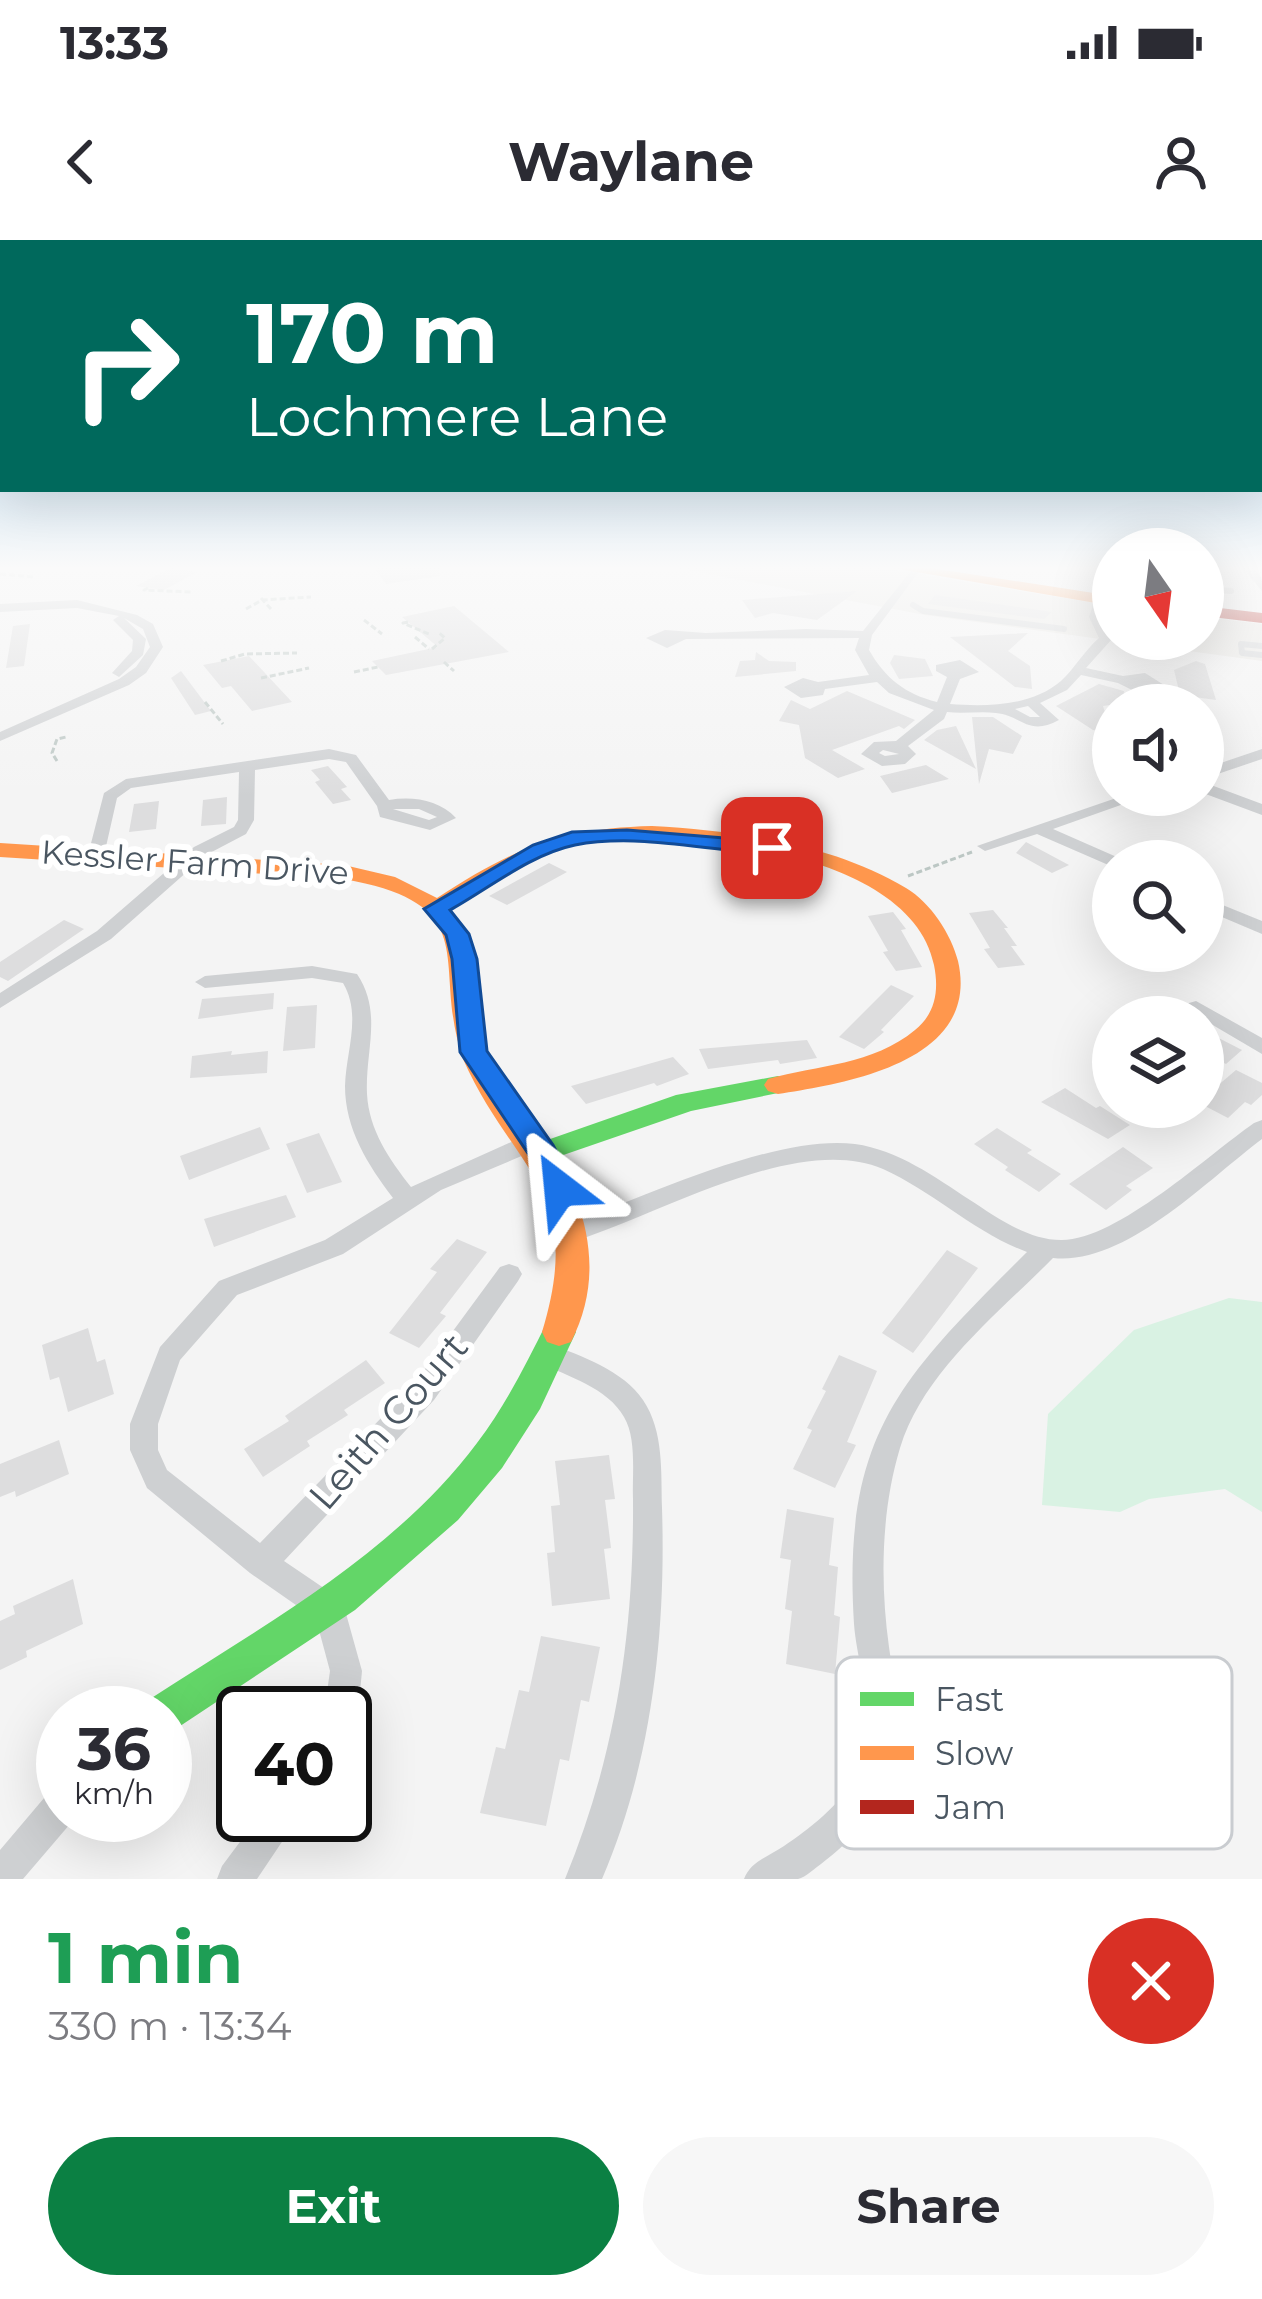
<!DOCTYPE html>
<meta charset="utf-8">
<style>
:root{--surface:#fff;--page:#f7f7f7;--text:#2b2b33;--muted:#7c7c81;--accent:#0b8043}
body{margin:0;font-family:Montserrat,sans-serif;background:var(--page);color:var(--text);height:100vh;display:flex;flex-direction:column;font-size:45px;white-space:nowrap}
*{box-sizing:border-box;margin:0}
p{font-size:39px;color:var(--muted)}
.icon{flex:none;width:66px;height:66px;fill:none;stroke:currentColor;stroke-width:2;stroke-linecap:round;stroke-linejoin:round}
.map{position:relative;height:1639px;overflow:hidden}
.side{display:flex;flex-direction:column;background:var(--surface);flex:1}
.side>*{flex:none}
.guide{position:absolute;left:0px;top:0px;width:1263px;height:252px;box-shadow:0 12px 48px #0002;background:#00695c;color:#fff;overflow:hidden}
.needle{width:78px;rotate:166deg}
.fabs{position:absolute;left:1092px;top:288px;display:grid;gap:24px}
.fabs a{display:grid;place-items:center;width:132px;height:132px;border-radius:50%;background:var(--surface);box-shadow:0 12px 48px #0002;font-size:60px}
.speed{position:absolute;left:36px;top:1446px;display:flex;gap:24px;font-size:60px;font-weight:700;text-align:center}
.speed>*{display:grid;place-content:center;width:156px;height:156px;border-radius:50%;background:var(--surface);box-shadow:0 12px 48px #0002;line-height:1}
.speed small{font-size:30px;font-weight:400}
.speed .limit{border:6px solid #111;border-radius:18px;background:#fff;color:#111}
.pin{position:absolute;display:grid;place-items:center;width:102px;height:102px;color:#fff;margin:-51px;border-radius:24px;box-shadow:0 6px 18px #0006}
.me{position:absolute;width:132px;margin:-66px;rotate:331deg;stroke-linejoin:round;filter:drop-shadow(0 0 9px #0008)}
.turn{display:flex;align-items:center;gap:42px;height:252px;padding:0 48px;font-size:54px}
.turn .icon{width:156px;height:156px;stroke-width:2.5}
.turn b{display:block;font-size:84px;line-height:102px}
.round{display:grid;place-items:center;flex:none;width:126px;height:126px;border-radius:63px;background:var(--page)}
.head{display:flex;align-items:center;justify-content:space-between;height:204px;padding:0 48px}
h1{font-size:72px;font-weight:700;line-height:90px;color:#1e9e55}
.action{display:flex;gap:24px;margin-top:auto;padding:24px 48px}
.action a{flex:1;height:138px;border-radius:72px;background:var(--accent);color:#fff;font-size:48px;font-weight:700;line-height:138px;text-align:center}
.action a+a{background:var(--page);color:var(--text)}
.status{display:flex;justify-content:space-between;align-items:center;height:84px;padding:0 60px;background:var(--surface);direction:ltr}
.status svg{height:33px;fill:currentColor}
header{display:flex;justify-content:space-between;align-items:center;height:156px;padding:0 48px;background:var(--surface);font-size:54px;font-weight:700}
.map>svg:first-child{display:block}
.commercial{fill:#e8e7e3}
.green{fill:#d9f2e3}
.building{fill:#ddddde}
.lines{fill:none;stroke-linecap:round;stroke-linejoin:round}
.path{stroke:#bcc7c4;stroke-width:3;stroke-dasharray:6 3;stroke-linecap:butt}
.lane{stroke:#ced0d2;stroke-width:6}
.street{fill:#ced0d2;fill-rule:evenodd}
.fast{fill:#63d668;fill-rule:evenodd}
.slow{fill:#ff974d;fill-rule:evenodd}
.jam{fill:#b3261e;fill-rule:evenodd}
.route{fill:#1a73e8;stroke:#114b97;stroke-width:3}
.labels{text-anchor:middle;stroke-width:12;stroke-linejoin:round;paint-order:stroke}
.street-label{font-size:33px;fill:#4a5661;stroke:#fff}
.near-street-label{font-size:39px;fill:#4a5661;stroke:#fff}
.key{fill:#fff;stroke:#c9ccd0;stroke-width:3}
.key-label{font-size:33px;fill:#4a5661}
</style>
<div class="status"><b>13:33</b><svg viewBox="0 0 49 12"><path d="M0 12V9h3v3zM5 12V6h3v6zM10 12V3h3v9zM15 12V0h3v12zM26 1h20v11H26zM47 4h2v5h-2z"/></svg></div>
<header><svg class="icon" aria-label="back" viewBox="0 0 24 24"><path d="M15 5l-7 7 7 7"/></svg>Waylane<svg class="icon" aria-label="person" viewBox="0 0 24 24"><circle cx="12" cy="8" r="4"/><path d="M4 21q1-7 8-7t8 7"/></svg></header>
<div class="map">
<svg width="1262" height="1639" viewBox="0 0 1262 1639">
<rect width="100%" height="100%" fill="#f4f4f4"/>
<path class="commercial" d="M 667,326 L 868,326 L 1113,366 L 1113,399 L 1203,399 L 1203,377 L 1262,384 L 1262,421 L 925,375 Z"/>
<path class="green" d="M 1229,1058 L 1262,1062 L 1262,1272 L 1225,1249 L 1149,1259 L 1120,1272 L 1042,1265 L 1048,1174 L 1134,1090 Z"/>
<path class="building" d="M 373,326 L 439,326 L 440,336 L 386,344 Z
M 170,328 L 197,332 L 164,350 L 136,346 Z
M 857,351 L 817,380 L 773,373 L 755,378 L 742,360 Z
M 935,355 L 963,359 L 1052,372 L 1044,379 L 928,364 Z
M 454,366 L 509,412 L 386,435 L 372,421 L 438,407 L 402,377 Z
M 30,384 L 24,426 L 6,428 L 13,386 Z
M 1028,393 L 1008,411 L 1030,426 L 1032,449 L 1015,447 L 950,397 Z
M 756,412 L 769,421 L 796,422 L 796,431 L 735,437 L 740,421 L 755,420 Z
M 894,415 L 925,419 L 933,436 L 899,439 L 890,423 Z
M 249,416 L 292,462 L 252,471 L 231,446 L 222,448 L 203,425 Z
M 1196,421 L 1205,424 L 1216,460 L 1180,455 L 1174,430 Z
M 181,431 L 211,471 L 195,475 L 171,438 Z
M 1099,444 L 1124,451 L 1123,463 L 1103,466 L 1111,492 L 1093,490 L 1056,466 Z
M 847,451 L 915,480 L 904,489 L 899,486 L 832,510 L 865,529 L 838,538 L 805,518 L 799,485 L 779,481 L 791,460 L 810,469 Z
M 972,477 L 993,477 L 1022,496 L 1013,514 L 989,509 L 979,544 Z
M 956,486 L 976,529 L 924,500 L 937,490 Z
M 926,525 L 949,539 L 892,553 L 880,536 Z
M 328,526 L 347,547 L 341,549 L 351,560 L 333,564 L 315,542 L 320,540 L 311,530 Z
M 227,557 L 226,584 L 201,586 L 203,560 Z
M 159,561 L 156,589 L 129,592 L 134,564 Z
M 1026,602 L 1069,625 L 1052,633 L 1016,613 Z
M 549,623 L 567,632 L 507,665 L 489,656 Z
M 993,670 L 1008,688 L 1004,688 L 1017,706 L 1011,706 L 1025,725 L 998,728 L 984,709 L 990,708 L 969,673 Z
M 893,672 L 906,689 L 901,690 L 922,727 L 896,731 L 883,712 L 888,711 L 868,676 Z
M 64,680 L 84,689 L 8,741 L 0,737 L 0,722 Z
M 891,745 L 914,756 L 881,790 L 884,792 L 864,809 L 839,797 Z
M 274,753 L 273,769 L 198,779 L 202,759 Z
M 317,765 L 315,808 L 283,811 L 287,767 Z
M 1203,790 L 1242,810 L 1226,824 L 1203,813 Z
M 807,800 L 817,818 L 780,824 L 778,820 L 708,829 L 699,809 Z
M 232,811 L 231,815 L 268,811 L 267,833 L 190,838 L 192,816 Z
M 673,817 L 689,834 L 657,846 L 654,843 L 586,864 L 571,846 Z
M 1236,830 L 1262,843 L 1262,855 L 1251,865 L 1245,862 L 1228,878 L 1203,865 L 1203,858 Z
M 1065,848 L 1096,868 L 1100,866 L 1130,885 L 1108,899 L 1041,862 Z
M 260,887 L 270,909 L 189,940 L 180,916 Z
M 997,888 L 1032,910 L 1027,913 L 1061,934 L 1039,952 L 1005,930 L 1008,927 L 974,904 Z
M 319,893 L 342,942 L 307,953 L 286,904 Z
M 1123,907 L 1153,928 L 1126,946 L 1132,950 L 1106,970 L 1069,944 Z
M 286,955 L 296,977 L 214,1007 L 204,979 Z
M 457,999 L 487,1012 L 440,1073 L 446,1076 L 419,1108 L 389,1093 L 437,1032 L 430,1029 Z
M 947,1010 L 978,1028 L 913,1113 L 882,1093 Z
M 88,1088 L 97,1122 L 105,1119 L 114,1154 L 68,1172 L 59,1137 L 50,1140 L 42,1105 Z
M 839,1115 L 877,1131 L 847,1202 L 856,1205 L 835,1248 L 793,1229 L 812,1190 L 807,1188 L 826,1151 L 822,1149 Z
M 366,1120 L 385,1143 L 344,1170 L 348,1175 L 307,1201 L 310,1206 L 263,1237 L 244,1209 L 289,1181 L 285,1176 Z
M 59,1200 L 69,1234 L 16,1257 L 15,1251 L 0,1257 L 0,1224 Z
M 609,1215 L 615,1259 L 605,1260 L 611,1308 L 604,1309 L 610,1359 L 552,1366 L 547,1313 L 555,1312 L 551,1266 L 560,1265 L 555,1221 Z
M 787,1269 L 834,1278 L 829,1325 L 838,1327 L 834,1375 L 840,1377 L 835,1434 L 786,1424 L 792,1371 L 785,1369 L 791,1320 L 780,1318 Z
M 73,1339 L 83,1384 L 26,1411 L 27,1417 L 0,1430 L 0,1381 L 15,1374 L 13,1366 Z
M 541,1396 L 600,1407 L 589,1462 L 581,1460 L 569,1521 L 560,1519 L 546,1586 L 480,1573 L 496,1507 L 505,1509 L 519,1450 L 529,1452 Z"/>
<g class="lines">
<path class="path" d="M 0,334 L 34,337
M 148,348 L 144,350 L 192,352
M 261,358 L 271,369
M 246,369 L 262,360 L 311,357
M 364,380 L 382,394
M 408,382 L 403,383 L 429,394
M 415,397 L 429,409
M 432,409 L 445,398 L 438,392
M 221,421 L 245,414 L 297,413
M 444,422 L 454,431
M 354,432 L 378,427
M 261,438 L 309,428
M 205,462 L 223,484
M 57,521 L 52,513 L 57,499 L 66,497
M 908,636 L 972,612"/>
<path class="lane" d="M 1203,349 L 1231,351
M 913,365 L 923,371 L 1064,389
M 1262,406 L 1241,404 L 1242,413 L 1262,415"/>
<path class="street" d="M 1241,326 L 1253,326 L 1262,339 L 1262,351 Z
M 914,327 L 920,330 L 872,395 L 869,410 C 885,438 905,454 937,462 L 947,437 L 936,431 L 936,425 L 960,420 L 979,432 L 960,439 L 950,464 C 987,467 1032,466 1061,441 C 1075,428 1084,411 1099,398 L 1089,377 L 1095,359 L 1101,355 L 1107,359 L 1101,377 L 1112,399 L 1086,428 L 1123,436 L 1145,433 L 1164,445 L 1138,453 L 1118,443 L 1081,435 L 1067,450 L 1040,463 L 1059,480 C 1028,497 1021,475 996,473 C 981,471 963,474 947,472 L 944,479 L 908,506 L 916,514 L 905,524 L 882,526 L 861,514 L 874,502 L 896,501 L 934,470 L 889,453 L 877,442 L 825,449 L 823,455 L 801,458 L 784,447 L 803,438 L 818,442 L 869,435 L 855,410 L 859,398 L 686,399 L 667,408 L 646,398 L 665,390 L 706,393 L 806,389 L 863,391 ZM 1028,466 L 1040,477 L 1030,477 L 1015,469 ZM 883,510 L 899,514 L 885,516 L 879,513 Z
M 77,360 L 137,375 L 153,384 L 163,407 L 146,433 L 129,445 L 0,501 L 0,492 L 119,439 L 136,427 L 150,407 L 143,389 L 124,378 L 146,399 L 143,415 L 119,437 L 112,433 L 132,411 L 133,400 L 113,380 L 119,376 L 77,368 L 0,372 L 0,364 Z
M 329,509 L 356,515 L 389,560 C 413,556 439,560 456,578 L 430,590 L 380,577 L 377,566 L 346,522 L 329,519 L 255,530 L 254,580 L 246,594 L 206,615 L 111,699 L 0,768 L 0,753 L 97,691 L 194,607 L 234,587 L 238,580 L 239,532 L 131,548 L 117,558 L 105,611 L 97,616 L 89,611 L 104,553 L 126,539 ZM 393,569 L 419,569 L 437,577 L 429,580 Z
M 1262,509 L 1262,519 L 1203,539 L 1203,529 Z
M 1203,542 L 1262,564 L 1262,575 L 1203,553 Z
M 1125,555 L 1149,555 L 1053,589 L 1119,618 L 1121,621 L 1113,621 L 1113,627 L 1037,594 L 985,611 L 977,606 Z
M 1203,657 L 1262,681 L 1262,694 L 1203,669 Z
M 312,726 L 357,734 C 383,773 365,810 367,854 C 369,890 389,919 411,947 L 527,895 L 543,895 L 546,901 L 543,907 L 441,950 L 343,1014 L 237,1055 L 180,1120 L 158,1184 L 158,1210 L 167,1230 L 260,1303 L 414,1144 L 500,1027 L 509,1024 L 518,1027 L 522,1034 L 518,1041 L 434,1160 L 284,1321 L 340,1359 L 345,1370 L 362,1431 L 358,1473 L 353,1485 L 345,1488 L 345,1473 L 324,1473 L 330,1431 L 316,1379 L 250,1333 L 147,1248 L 130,1210 L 130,1184 L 160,1107 L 219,1041 L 325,1000 L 393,958 C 368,925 345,889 345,846 C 346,811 362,775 343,743 L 312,738 L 205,748 L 195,742 L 205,736 Z
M 1196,761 L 1262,798 L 1262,814 L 1189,771 L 1186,767 L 1189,763 Z
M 1262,880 L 1262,899 C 1207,940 1125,1026 1053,1018 C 999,1073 923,1132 900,1208 C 881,1271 880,1343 889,1407 C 893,1440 905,1473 901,1506 C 896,1554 858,1596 821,1624 C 815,1628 806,1637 798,1639 C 783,1639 760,1639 744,1639 C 751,1621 768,1617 784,1606 C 814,1586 852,1555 864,1520 C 878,1477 857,1426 854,1384 C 842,1193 901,1138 1027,1012 C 975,993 934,952 883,929 C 798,892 659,975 575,1001 L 566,998 L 563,992 L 566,986 C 643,957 776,894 855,904 C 898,910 935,937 970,960 C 996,977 1028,1000 1061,1000 C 1116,1001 1208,915 1254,883 Z
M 549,1104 C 580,1115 624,1131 643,1160 C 664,1191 661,1232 662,1268 C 666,1393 652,1523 602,1639 L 565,1639 C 616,1515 634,1393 633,1259 C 632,1235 637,1199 624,1177 C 608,1148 567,1136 540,1123 L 536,1115 L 540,1107 Z
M 63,1546 L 63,1575 L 76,1577 L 23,1639 L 0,1639 L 0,1610 L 50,1551 Z
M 260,1575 L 300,1575 L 257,1639 L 217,1639 L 222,1626 Z"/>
<path class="fast" d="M 778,836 L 788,839 L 792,845 L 788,851 L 691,871 L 543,922 L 533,919 L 528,912 L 533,905 L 676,855 Z
M 559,1078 L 571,1082 L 576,1092 L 540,1169 L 502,1228 L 458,1280 L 355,1370 L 165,1496 L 165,1473 L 144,1473 L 150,1459 C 264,1385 394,1314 477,1203 C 506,1165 526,1124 547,1082 Z"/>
<path class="slow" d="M 882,326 L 918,326 L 1113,356 L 1113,366 Z
M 652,586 C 738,591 831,603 906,648 C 931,663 951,694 958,721 C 981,821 849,843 778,854 L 768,851 L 764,845 L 768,839 C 818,825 873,825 915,790 C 936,773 939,750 934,725 C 911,607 665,584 571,605 C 526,615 487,645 450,670 C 486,711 471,761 487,810 C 498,842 521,868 541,895 C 585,956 608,1030 571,1102 L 559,1106 L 547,1102 L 542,1092 C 586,948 514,933 463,819 C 430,723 488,665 344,639 L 0,617 L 0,603 L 344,625 L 395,637 L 437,658 C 511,609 562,588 652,586 Z"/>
<path class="jam" d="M 1203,366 L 1262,373 L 1262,383 L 1203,376 Z"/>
</g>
<linearGradient id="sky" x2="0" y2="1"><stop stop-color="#91c6eb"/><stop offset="0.59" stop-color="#fafafa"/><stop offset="1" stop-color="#fafafa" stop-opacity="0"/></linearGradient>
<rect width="1262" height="556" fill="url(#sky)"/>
<path class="route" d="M 627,590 L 772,602 L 783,608 L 772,615 C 709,610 636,593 575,605 C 531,614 488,649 450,670 L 469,694 L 477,719 L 487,811 L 553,905 L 576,949 L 571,957 L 550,957 L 529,915 L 460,812 L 452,719 L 446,695 L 424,669 L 533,605 L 572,592 Z"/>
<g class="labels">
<g class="street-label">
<text transform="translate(195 622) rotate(4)" y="12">Kessler Farm Drive</text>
</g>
<g class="near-street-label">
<text transform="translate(388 1181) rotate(-49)" y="14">Leith Court</text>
</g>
</g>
<rect x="836" y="1417" width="396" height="192" rx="18" class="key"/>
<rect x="860" y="1452" width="54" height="14" fill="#63d668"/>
<rect x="860" y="1506" width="54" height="14" fill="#ff974d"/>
<rect x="860" y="1560" width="54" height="14" fill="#b3261e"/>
<g class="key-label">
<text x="935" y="1471">Fast</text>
<text x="935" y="1525">Slow</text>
<text x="935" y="1579">Jam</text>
</g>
</svg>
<div class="fabs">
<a><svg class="needle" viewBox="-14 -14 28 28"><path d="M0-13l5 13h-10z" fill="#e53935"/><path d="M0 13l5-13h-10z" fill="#7c7c81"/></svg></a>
<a><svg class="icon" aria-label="sound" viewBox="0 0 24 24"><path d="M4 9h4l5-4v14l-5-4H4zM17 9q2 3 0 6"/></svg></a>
<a><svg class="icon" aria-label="search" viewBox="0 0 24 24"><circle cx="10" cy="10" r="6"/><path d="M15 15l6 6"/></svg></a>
<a><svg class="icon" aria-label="layers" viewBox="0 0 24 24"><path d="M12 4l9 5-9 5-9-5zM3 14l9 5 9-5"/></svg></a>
</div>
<div class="speed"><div>36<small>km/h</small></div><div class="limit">40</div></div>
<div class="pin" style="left:772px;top:608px;background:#d93025"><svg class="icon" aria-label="arrive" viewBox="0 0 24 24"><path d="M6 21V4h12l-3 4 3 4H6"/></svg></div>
<svg class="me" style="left:560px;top:949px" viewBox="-20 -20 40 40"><path d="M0-17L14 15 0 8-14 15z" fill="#1a73e8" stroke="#fff" stroke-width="4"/></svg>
<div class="guide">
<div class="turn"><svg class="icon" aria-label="right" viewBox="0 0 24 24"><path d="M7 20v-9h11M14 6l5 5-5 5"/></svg><div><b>170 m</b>Lochmere Lane</div></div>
</div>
</div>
<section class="side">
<div class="head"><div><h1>1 min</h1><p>330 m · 13:34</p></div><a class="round" style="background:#d93025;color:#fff"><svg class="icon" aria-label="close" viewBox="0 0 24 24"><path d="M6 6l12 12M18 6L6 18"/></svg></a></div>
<div class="action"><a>Exit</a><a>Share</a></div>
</section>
